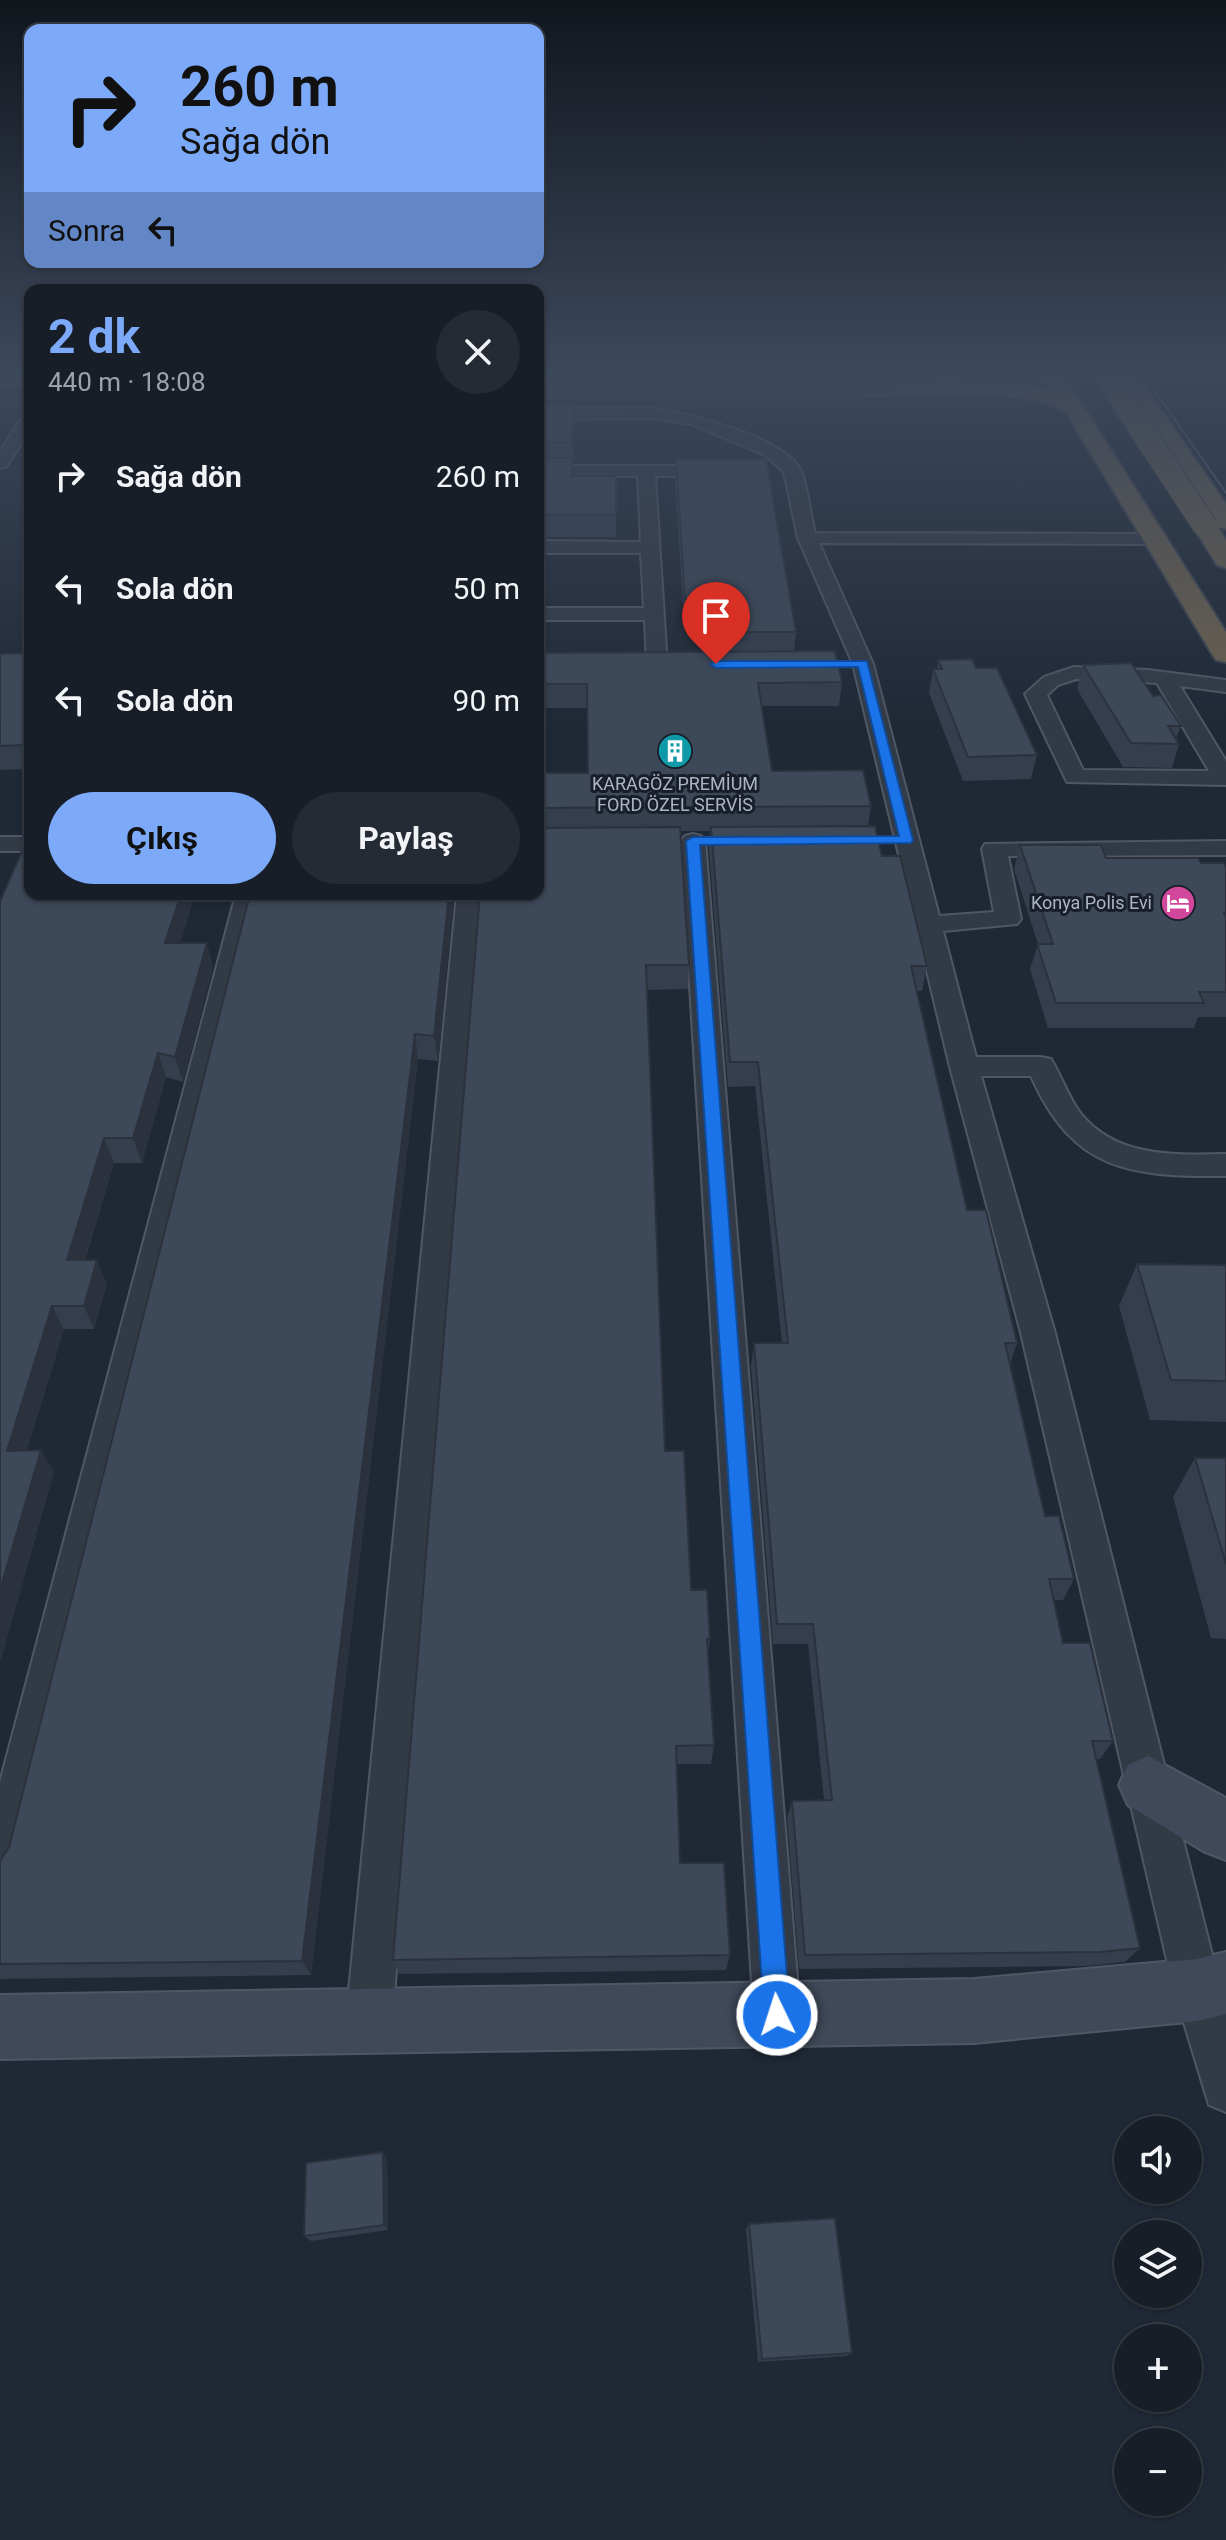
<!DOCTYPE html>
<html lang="tr">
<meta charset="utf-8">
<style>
:root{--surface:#171e28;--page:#242b34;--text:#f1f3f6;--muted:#9ea2a8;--line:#363c45;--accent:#7ca9f8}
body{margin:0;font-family:Roboto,sans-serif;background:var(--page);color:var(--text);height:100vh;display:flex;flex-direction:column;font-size:30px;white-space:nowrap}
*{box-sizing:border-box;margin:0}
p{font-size:26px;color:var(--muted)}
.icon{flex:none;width:44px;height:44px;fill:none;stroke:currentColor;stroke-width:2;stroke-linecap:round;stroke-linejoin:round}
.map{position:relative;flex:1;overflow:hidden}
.details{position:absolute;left:24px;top:284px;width:520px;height:616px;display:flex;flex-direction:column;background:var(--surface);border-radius:16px;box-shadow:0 2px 6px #0004,0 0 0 2px var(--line)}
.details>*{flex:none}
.hud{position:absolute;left:24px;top:24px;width:520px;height:244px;border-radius:16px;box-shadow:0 2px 6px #0004,0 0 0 2px var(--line);background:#7ca9f8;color:#111;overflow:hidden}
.tools{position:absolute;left:1114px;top:2116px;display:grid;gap:16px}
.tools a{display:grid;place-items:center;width:88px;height:88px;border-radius:50%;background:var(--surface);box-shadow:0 2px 6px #0004,0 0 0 2px var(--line);font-size:40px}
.pin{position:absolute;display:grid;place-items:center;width:68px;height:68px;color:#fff;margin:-82px -34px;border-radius:50% 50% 50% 0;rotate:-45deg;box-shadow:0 0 8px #0007}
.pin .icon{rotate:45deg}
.me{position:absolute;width:88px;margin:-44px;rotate:356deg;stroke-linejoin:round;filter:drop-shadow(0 0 6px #0008)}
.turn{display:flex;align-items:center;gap:28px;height:168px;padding:0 24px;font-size:36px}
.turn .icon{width:104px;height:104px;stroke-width:2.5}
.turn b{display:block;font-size:56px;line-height:68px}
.then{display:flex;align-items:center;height:76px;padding:0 24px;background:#0003;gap:16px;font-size:30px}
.round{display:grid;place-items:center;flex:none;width:84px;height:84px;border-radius:42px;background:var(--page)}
.overview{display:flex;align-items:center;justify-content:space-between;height:136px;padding:0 24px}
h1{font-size:48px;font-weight:700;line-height:60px;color:var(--accent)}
.cta{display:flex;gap:16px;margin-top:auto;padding:16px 24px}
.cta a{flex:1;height:92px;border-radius:48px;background:var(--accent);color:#111;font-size:32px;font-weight:700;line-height:92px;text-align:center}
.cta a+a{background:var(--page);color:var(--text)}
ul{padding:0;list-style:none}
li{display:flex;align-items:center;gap:24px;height:112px;padding:0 24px}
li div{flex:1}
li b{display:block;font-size:30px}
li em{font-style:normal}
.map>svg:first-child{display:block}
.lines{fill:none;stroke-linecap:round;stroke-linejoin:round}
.street-casing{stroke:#505764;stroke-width:4}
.secondary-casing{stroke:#505764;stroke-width:4}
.highway-casing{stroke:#3d4450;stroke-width:4}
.street{fill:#323a46;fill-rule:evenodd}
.secondary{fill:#404959;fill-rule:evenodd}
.highway{fill:#6c614f;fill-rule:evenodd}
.tram{stroke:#545e6d;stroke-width:2}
.highway-bridge-casing{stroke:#3d4450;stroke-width:26;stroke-linecap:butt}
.highway-bridge{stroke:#6c614f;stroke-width:24}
.wall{fill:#343e4c}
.shaded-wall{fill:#2b323e}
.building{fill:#3d4858;stroke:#2b323e;stroke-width:2}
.route{fill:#1a73e8;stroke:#114b97;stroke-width:2}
.labels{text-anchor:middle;stroke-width:6;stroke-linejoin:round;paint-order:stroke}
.far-poi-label{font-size:18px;fill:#acb4c3;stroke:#181f2a}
</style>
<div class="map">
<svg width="1226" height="2540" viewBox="0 0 1226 2540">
<rect width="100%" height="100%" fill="#1f2835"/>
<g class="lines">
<g class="street-casing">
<path id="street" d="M 653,408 C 687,414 786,437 801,471 C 808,489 810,513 815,533 L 1154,534 L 1163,539 L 1154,544 L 819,543 L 873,664 L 939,916 L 994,912 L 982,849 L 985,844 L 1226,841 L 1226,855 L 1008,856 L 1021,919 L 1017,924 L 943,931 L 976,1057 L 1041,1057 L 1051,1059 C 1062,1077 1068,1097 1081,1114 C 1117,1158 1175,1155 1226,1154 L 1226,1176 C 1130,1177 1073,1171 1031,1076 L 981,1076 L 1055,1333 L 1226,2010 L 1226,2112 L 1209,2105 L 1174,1990 L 1021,1333 L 950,1067 L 853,664 L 798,538 L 784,472 L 765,455 L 691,424 L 653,418 L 538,419 L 538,409 Z
M 30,420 L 30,430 L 6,467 L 0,468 L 0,451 L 20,421 Z
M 538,466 L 719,466 L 727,471 L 719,476 L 655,476 L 667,665 L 664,669 L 657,671 L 647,665 L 645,620 L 538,620 L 538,608 L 644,608 L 641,553 L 538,553 L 538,541 L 641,542 L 638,476 L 538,476 Z
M 1074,667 L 1148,670 L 1226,680 L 1226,692 L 1180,686 L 1226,761 L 1226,785 L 1067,782 L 1025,694 L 1044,677 ZM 1076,679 L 1157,683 L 1209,771 L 1083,770 L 1047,695 L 1058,685 Z
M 693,834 L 701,836 L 705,841 L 800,2015 L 793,2031 L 777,2038 L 761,2031 L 754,2015 L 681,841 L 685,836 Z
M 0,837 L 30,837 L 30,851 L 0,851 Z
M 236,894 L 260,894 L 22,1863 L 15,1878 L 0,1885 L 0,1782 Z
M 457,894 L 481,894 L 392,2021 L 385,2037 L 369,2044 L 353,2037 L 346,2021 Z"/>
</g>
<g class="secondary-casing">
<path id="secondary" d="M 1031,371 L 1117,371 L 1107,377 L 857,397 L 538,397 L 538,385 L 857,385 Z
M 0,372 L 30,372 L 30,384 L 0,384 Z
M 1148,1756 L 1226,1798 L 1226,1860 L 1205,1852 L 1128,1805 L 1119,1785 L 1128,1765 Z
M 1226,1952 L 1226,2014 L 1197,2021 L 974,2043 L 0,2059 L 0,1995 L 974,1979 L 1197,1959 Z"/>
</g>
<g class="highway-casing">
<path id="highway" d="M 1041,371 L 1061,371 L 1226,632 L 1226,662 L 1216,660 L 1212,654 L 1066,412 C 1015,387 960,396 905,394 L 894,388 L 905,382 L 1013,383 L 1053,391 Z
M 1085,371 L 1119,371 L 1142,382 L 1226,504 L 1226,529 L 1218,527 L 1226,540 L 1226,568 L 1217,565 L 1193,526 L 1196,521 L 1213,521 L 1127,390 L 1111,381 L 1088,375 Z"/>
</g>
<use href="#street" class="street"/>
<use href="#secondary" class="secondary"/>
<use href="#highway" class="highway"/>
<path class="tram" d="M 1141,371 L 1226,493"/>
<g class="highway-bridge-casing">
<path id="highway-bridge" d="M 1103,371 L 1205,526"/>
</g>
<use href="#highway-bridge" class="highway-bridge"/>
</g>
<path class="wall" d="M 538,404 L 573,404 L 573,476 L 616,476 L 616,537 L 538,537 Z
M 676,459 L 796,632 L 794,651 L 842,682 L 839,706 L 762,706 L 772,771 L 871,806 L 868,826 L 882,856 L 927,966 L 922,991 L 917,991 L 967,1210 L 1017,1343 L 1010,1364 L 1045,1516 L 1074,1579 L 1063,1600 L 1053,1600 L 1063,1643 L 1113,1741 L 1100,1759 L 1096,1759 L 1140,1948 L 1125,1962 L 1087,1966 L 799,1969 L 787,1818 L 792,1801 L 824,1800 L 808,1644 L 773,1644 L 751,1366 L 754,1343 L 782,1343 L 755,1086 L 728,1087 L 709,851 L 710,831 L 680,831 L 689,965 L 688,989 L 647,990 L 665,1451 L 691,1590 L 710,1639 L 708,1657 L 714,1745 L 711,1764 L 676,1764 L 680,1863 L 730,1955 L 726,1970 L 399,1974 L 393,1960 L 538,894 L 538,773 L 588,773 L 587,708 L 538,708 L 538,653 L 707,652 L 704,621 L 684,621 L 675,481 Z
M 30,653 L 30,769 L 0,770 L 0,654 Z
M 938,660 L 976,668 L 1037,755 L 1031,779 L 963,781 L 929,693 L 933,669 L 937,669 Z
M 1083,665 L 1153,696 L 1181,726 L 1176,739 L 1179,744 L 1172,768 L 1123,767 L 1077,689 Z
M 1020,845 L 1106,858 L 1201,863 L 1226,868 L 1226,1017 L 1198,1017 L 1194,1028 L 1048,1028 L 1030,969 L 1038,944 L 1014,869 Z
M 30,894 L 195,894 L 180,943 L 213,967 L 183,1082 L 166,1077 L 142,1163 L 114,1163 L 85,1260 L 107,1284 L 94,1329 L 64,1329 L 27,1450 L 54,1472 L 0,1662 Z
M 250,894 L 454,894 L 438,1061 L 418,1059 L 311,1975 L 0,1979 L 0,1861 L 9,1847 Z
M 1137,1264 L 1226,1265 L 1226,1422 L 1150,1420 L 1119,1306 Z
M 1195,1458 L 1226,1458 L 1226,1639 L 1211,1638 L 1173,1497 Z
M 387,2159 L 388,2230 L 311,2241 L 304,2236 Z
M 749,2224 L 852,2353 L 847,2356 L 758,2362 L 746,2229 Z"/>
<path class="shaded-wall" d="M 30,735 L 30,759 L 25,745 Z
M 181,894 L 195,894 L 173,968 L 165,943 Z
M 449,894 L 454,894 L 438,1061 L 434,1036 Z
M 207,943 L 213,967 L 183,1082 L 175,1057 Z
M 415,1034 L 418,1059 L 311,1975 L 302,1961 Z
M 158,1053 L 166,1077 L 142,1163 L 133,1138 Z
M 104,1138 L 114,1163 L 77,1284 L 67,1260 Z
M 97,1260 L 107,1284 L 94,1329 L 84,1306 Z
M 52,1306 L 64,1329 L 20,1473 L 7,1451 Z
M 41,1450 L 54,1472 L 0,1662 L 0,1590 Z
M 383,2152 L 387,2159 L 388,2230 L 384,2225 Z"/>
<path class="building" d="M 538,404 L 573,404 L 572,442 L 538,442 Z
M 538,458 L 572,458 L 572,476 L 616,476 L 616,515 L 538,515 Z
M 676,459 L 766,459 L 796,632 L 708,632 L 705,599 L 685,599 Z
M 835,651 L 842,682 L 758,683 L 772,771 L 863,770 L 871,806 L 538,808 L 538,773 L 588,773 L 587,684 L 538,684 L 538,653 Z
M 30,653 L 30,735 L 25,745 L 0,746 L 0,654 Z
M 972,659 L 976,668 L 997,668 L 1037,755 L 968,757 L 933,669 L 942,669 L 938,660 Z
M 1131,663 L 1153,696 L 1161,695 L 1181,726 L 1168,726 L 1179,744 L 1131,743 L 1083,665 Z
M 875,826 L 882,856 L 900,856 L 927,966 L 911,966 L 967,1210 L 986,1210 L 1017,1343 L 1005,1343 L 1045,1516 L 1059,1516 L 1074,1579 L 1049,1579 L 1063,1643 L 1090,1643 L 1113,1741 L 1092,1741 L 1140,1948 L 1100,1952 L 805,1955 L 792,1801 L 832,1800 L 813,1624 L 777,1624 L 754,1343 L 788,1343 L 758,1062 L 730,1062 L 711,827 Z
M 680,827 L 689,965 L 646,965 L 665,1451 L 684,1451 L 691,1590 L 707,1590 L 710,1639 L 707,1639 L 714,1745 L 676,1746 L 680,1863 L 724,1863 L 730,1955 L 393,1960 L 480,894 L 538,894 L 538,828 Z
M 28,838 L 30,838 L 30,894 L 181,894 L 165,943 L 207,943 L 175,1057 L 158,1053 L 133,1138 L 104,1138 L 67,1260 L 97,1260 L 84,1306 L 52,1306 L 7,1451 L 41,1450 L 0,1590 L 0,901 Z
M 1020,845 L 1101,845 L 1106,858 L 1198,858 L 1201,863 L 1224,863 L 1226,868 L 1226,913 L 1224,913 L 1226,917 L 1226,992 L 1199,992 L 1204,1003 L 1056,1003 L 1037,944 L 1053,944 Z
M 250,894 L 449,894 L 434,1036 L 415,1034 L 302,1961 L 0,1964 L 0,1861 L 9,1847 Z
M 1137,1264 L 1226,1265 L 1226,1381 L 1171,1380 Z
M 1195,1458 L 1226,1458 L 1226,1564 Z
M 383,2152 L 384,2225 L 304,2236 L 306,2163 Z
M 835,2218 L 852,2353 L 762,2359 L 749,2224 Z"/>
<linearGradient id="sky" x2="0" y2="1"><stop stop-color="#11161d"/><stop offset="0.51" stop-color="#3c485c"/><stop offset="1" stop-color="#3c485c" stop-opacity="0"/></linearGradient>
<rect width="1226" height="726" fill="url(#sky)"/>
<path class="route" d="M 867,661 L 913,840 L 911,843 L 700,845 L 790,2015 L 787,2024 L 777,2028 L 768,2024 L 764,2015 L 686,841 L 693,837 L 899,836 L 858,667 L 716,668 L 710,664 L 716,661 Z"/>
<defs>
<g id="building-disc" transform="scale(1.8)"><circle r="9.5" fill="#0f9aa8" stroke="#181f2a"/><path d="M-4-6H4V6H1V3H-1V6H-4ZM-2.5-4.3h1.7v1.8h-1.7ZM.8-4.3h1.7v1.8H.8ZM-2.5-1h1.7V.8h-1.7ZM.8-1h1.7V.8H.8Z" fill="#fff"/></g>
<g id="hotel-disc" transform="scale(1.8)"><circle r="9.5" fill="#d1479c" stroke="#181f2a"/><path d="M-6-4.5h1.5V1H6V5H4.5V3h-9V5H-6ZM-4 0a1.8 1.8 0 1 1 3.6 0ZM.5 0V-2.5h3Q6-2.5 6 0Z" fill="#fff"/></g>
</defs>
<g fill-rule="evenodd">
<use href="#building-disc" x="675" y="751"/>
<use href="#hotel-disc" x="1178" y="903"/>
</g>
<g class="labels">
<g class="far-poi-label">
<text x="675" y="790">KARAGÖZ PREMİUM<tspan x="675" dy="21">FORD ÖZEL SERVİS</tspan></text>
<text x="1152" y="909" text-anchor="end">Konya Polis Evi</text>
</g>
</g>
</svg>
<div class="tools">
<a><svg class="icon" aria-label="sound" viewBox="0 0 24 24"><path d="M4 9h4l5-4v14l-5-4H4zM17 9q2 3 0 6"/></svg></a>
<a><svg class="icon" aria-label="layers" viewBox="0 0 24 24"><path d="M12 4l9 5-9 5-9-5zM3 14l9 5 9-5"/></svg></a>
<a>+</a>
<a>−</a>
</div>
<div class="pin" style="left:716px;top:664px;background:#d93025"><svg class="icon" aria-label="arrive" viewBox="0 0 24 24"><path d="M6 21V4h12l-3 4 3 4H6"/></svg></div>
<svg class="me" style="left:777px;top:2015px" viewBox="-20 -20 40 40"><circle r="17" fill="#1a73e8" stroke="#fff" stroke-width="3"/><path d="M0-11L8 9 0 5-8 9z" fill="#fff"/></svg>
<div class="hud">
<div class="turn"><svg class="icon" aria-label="right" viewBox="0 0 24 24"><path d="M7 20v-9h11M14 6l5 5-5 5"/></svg><div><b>260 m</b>Sağa dön</div></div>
<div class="then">Sonra<svg class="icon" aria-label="left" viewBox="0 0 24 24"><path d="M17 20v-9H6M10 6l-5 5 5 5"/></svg></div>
</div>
<section class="details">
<div class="overview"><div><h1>2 dk</h1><p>440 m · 18:08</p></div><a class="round"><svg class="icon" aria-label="close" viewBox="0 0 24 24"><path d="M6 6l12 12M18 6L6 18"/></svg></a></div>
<ul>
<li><svg class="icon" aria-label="right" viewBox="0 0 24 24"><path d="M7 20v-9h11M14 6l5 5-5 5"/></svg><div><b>Sağa dön</b></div><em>260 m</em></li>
<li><svg class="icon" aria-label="left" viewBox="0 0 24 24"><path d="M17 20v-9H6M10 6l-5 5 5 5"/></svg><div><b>Sola dön</b></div><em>50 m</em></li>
<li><svg class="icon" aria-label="left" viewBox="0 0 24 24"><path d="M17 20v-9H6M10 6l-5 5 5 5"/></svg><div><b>Sola dön</b></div><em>90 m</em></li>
</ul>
<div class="cta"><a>Çıkış</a><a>Paylaş</a></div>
</section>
</div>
